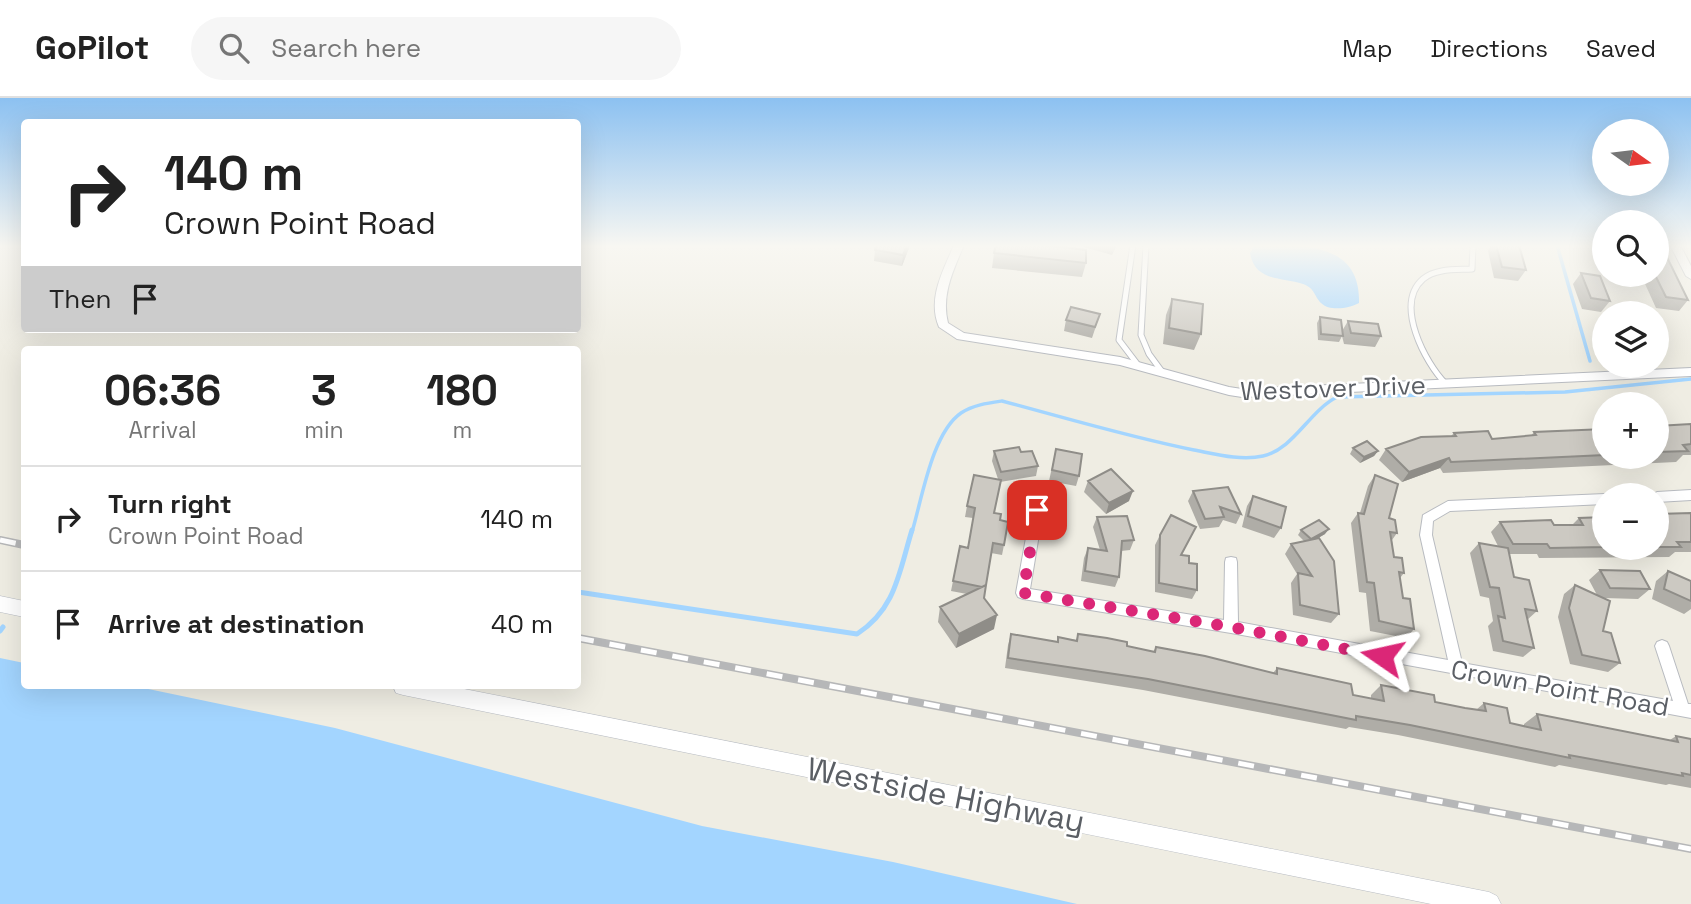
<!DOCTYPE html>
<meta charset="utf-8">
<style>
:root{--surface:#fff;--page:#f6f6f6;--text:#222;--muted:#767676;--line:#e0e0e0}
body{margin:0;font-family:"Space Grotesk",sans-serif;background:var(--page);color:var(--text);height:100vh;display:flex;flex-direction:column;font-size:26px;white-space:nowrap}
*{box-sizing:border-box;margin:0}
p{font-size:23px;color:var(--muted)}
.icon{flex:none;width:38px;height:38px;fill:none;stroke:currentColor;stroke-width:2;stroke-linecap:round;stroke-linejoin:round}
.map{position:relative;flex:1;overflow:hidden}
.side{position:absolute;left:21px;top:248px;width:560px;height:343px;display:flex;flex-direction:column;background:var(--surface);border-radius:7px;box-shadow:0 7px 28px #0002}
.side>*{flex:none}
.top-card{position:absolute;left:21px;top:21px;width:560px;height:214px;border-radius:7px;box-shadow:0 7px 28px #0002;background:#fff;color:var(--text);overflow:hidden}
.needle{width:46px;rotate:104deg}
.buttons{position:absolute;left:1592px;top:21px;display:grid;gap:14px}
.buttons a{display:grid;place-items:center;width:77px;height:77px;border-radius:50%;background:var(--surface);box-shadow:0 7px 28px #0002;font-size:35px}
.pin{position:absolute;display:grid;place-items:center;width:60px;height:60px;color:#fff;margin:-30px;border-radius:14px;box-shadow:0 4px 10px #0006}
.me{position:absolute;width:77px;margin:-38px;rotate:281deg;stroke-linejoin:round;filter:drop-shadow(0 0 5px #0008)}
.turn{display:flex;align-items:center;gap:24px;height:147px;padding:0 28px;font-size:32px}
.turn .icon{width:91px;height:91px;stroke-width:2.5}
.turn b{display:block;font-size:49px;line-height:60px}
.then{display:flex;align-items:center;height:66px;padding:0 28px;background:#0003;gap:14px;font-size:26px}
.eta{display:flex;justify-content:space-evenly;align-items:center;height:119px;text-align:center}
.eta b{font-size:42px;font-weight:600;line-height:49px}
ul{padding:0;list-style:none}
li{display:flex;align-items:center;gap:21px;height:105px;padding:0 28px;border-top:2px solid var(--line)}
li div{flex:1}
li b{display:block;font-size:26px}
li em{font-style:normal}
header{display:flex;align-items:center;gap:42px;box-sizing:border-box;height:98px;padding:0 35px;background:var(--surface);border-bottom:2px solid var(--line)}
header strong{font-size:33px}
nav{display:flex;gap:38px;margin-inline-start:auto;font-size:24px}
.search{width:490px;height:63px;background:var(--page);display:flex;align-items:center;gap:18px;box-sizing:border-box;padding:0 24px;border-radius:38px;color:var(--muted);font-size:26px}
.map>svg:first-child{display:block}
.water{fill:#a3d5ff}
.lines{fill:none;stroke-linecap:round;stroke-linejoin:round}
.stream-far1{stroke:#a3d5ff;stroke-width:3.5}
.stream{stroke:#a3d5ff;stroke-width:5}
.lane-casing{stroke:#b8bbc0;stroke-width:7}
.street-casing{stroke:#b8bbc0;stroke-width:2}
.secondary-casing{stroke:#b8bcc3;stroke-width:1}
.lane{stroke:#fff;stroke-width:5}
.street{fill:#fff;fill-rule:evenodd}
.secondary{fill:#fff;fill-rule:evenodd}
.rail-casing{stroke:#b6b7b8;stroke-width:8}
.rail{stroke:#fff;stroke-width:5;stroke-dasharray:16;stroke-linecap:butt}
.wall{fill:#afada7}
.shaded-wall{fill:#8f8d88}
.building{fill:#ccc9c2;stroke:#8f8d88;stroke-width:2}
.route{stroke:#db2777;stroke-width:12;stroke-dasharray:0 21.6}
.labels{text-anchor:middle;stroke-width:5;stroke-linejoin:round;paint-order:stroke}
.street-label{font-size:26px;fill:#5b5f65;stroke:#fff}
.near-street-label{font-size:32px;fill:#5b5f65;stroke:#fff}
</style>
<header>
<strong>GoPilot</strong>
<div class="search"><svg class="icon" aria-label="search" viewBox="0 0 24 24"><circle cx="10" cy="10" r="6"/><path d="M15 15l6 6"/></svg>Search here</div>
<nav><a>Map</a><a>Directions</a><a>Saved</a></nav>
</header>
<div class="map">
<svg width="1691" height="806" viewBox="0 0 1691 806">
<rect width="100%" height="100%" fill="#efede3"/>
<path class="water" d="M 1255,147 C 1300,147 1361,143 1359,205 C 1350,210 1330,214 1321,205 C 1314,198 1315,190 1303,186 C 1282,179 1255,184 1250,155 Z
M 0,560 L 24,565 L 24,588 L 134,588 L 335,630 L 702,728 L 893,764 L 1077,806 L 0,806 Z"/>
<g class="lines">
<path class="stream-far1" d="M 1557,147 L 1590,263
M 912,434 C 922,401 932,335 961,315 C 973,307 988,305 1002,303 C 1066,320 1129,339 1194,352 C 1215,356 1241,363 1263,358 C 1294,351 1309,313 1337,299 L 1565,294 L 1691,281"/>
<path class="stream" d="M 578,494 L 857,536 C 896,511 899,474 912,432
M 0,533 L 3,529"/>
<g class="lane-casing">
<path id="lane" d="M 1133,147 L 1119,242 L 1138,267
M 1146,147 L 1141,237 L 1149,256 L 1163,275
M 1446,286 C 1425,265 1394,206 1423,181 C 1436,170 1457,172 1472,171 L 1473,147"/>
</g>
<g class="street-casing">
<path id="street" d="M 954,147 L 964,147 C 953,173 941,197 948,225 L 964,235 L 1120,259 L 1229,289 L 1242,291 L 1691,270 L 1691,278 L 1242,299 L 1229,297 L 1120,267 L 957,241 L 939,229 C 927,201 943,173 954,147 Z
M 1670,147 L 1680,147 L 1691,168 L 1691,181 L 1686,178 Z
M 1691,392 L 1691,402 L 1657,404 L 1657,397 L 1652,397 L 1657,394 Z
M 1605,396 L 1608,397 L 1605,397 L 1605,406 L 1450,413 L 1433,423 L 1432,437 L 1462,565 L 1673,603 L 1655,548 L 1657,544 L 1662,542 L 1667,544 L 1669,548 L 1688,606 L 1691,606 L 1691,620 L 1462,577 L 1457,579 L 1451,575 L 1231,535 L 1023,501 L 1018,499 L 1016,495 L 1031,412 L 1033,409 L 1041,409 L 1043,412 L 1030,491 L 1224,522 L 1225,464 L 1226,460 L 1231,459 L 1236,460 L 1237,464 L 1238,524 L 1448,562 L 1420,437 L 1423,417 L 1448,403 Z"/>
</g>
<g class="secondary-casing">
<path id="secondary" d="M 0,498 L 24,503 L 24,519 L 0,514 Z
M 393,588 L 449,588 L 1489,794 L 1497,798 L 1501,806 L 1431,806 L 403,597 L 396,595 Z"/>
</g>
<use href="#lane" class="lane"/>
<use href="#street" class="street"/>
<use href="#secondary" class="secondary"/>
<g class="rail-casing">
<path id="rail" d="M 0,442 L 24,447
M 578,540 L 1691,751"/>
</g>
<use href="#rail" class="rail"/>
</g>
<path class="wall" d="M 1084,147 L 1117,147 L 1112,157 L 1084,149 Z
M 1491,147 L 1519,147 L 1526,172 L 1518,183 L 1494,180 L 1488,153 Z
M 909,150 L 902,168 L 874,163 L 875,152 Z
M 994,155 L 1086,165 L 1082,179 L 992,170 Z
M 1581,175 L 1610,203 L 1601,214 L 1582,211 L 1573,186 Z
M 1641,177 L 1657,177 L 1688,202 L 1679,213 L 1656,210 Z
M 1172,201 L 1201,236 L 1194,252 L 1163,246 L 1166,217 Z
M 1100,216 L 1092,240 L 1064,233 L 1066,222 Z
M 1320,219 L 1342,233 L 1348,223 L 1381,238 L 1375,249 L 1344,246 L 1342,238 L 1339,244 L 1318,242 L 1317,225 Z
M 1691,326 L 1691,357 L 1683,357 L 1676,364 L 1443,375 L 1440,370 L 1402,384 L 1379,362 L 1386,351 L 1451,338 L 1454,335 L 1492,341 L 1531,338 L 1534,334 L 1605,331 L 1605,359 L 1657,359 L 1657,328 Z
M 1353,350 L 1378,353 L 1374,358 L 1360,365 L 1350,356 Z
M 1056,351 L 1079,378 L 1076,388 L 1049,383 Z
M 994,353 L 1021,354 L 1038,368 L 1036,378 L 1000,384 L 994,415 L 1000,422 L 1004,447 L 1002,457 L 991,455 L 984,500 L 994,531 L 956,550 L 938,524 L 940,509 L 967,496 L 951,493 L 960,448 L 968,450 L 973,420 L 965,419 L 967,408 L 998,381 L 992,363 Z
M 1375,377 L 1389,420 L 1397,435 L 1392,442 L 1394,459 L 1404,475 L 1400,480 L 1403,500 L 1414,531 L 1406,540 L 1370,533 L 1366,495 L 1359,494 L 1351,425 L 1358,415 L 1360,415 L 1368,388 Z
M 1088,383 L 1129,403 L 1106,416 L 1084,394 Z
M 1193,393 L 1241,416 L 1236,426 L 1223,422 L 1219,429 L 1200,431 L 1188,403 Z
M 1253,398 L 1281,430 L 1274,440 L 1242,429 L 1247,408 Z
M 1691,415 L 1691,454 L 1675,454 L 1669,459 L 1539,460 L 1537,456 L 1509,456 L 1514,479 L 1537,513 L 1527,522 L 1534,550 L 1523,559 L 1493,553 L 1488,528 L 1493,523 L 1489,500 L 1480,498 L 1470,455 L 1479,445 L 1498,448 L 1491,434 L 1500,424 L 1572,427 L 1579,420 L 1605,450 L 1657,450 L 1657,416 Z
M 1097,419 L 1134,442 L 1130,452 L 1121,453 L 1119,479 L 1115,489 L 1081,483 L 1084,460 L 1088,450 L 1100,452 L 1093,429 Z
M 1301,432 L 1325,436 L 1318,440 L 1339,516 L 1331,525 L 1293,517 L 1291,485 L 1297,476 L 1285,456 L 1291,446 L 1304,443 L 1298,437 Z
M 1160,437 L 1189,465 L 1197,492 L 1192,501 L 1155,494 L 1155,447 Z
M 1600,472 L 1650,491 L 1638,501 L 1604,500 L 1603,533 L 1620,565 L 1608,574 L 1570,566 L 1558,519 L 1564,496 L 1575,487 L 1597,497 L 1589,482 Z
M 1668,473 L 1691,483 L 1691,511 L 1684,516 L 1652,501 L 1656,483 Z
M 1011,536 L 1057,544 L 1058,539 L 1076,542 L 1078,536 L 1153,554 L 1156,549 L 1273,575 L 1277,570 L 1353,597 L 1371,601 L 1371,597 L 1381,587 L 1435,604 L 1465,610 L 1476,612 L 1484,605 L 1510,625 L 1524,628 L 1524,626 L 1537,616 L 1670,642 L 1676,638 L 1691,641 L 1691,690 L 1669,686 L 1666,687 L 1559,667 L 1555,669 L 1398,637 L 1349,629 L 1346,631 L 1143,592 L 1005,570 L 1008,547 Z"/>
<path class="shaded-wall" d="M 907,147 L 909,147 L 909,150 L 902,168 L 903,157 Z
M 1378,353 L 1374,358 L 1360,365 L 1364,359 Z
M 1449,360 L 1440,370 L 1402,384 L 1409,374 Z
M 1133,393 L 1129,403 L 1106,416 L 1109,405 Z
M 1329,431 L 1325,436 L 1308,446 L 1311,441 Z
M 997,517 L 994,531 L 956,550 L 959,536 Z"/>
<path class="building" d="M 876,147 L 907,147 L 903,157 L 875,152 Z
M 996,147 L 1046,147 L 1086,152 L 1086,165 L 994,155 Z
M 1496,147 L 1519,147 L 1526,172 L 1502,169 Z
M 1657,147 L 1661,147 L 1688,202 L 1666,199 L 1655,177 L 1657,177 Z
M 1581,175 L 1600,178 L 1610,203 L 1591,200 Z
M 1172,201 L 1203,206 L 1201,236 L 1169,230 Z
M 1071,209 L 1100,216 L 1095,229 L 1066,222 Z
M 1320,219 L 1341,222 L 1343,238 L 1321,236 Z
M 1348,223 L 1378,226 L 1381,238 L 1351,235 Z
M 1691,326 L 1691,346 L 1683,347 L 1688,353 L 1657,354 L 1657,328 Z
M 1605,331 L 1605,357 L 1451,364 L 1449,360 L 1409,374 L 1386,351 L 1421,339 L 1456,338 L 1454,335 L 1488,333 L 1492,341 L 1536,337 L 1534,334 Z
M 1367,343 L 1378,353 L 1364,359 L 1353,350 Z
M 1019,349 L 1021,354 L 1032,353 L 1038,368 L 1001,374 L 994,353 Z
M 1056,351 L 1082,356 L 1079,378 L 1052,372 Z
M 1111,371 L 1133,393 L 1109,405 L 1088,383 Z
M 974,377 L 1001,382 L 994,415 L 1001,416 L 1000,422 L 1008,424 L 1004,447 L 993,445 L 986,487 L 982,489 L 953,483 L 960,448 L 968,450 L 975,410 L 967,408 Z
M 1375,377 L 1398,386 L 1389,420 L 1395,422 L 1397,435 L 1390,434 L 1394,459 L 1402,460 L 1404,475 L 1399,474 L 1403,500 L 1410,501 L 1414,531 L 1379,523 L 1374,485 L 1367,484 L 1358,415 L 1364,416 Z
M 1228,389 L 1241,416 L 1220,409 L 1224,419 L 1205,421 L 1193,393 Z
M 1253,398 L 1286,409 L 1281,430 L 1248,418 Z
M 1691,415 L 1691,444 L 1677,444 L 1681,449 L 1657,449 L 1657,416 Z
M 1171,417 L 1196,429 L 1181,457 L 1189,458 L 1189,465 L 1197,466 L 1197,492 L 1159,485 L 1160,437 Z
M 1127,418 L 1134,442 L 1122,443 L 1119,479 L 1085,473 L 1088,450 L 1107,453 L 1097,419 Z
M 1605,419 L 1605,449 L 1550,450 L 1547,446 L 1513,446 L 1500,424 L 1551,422 L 1554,427 L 1583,427 L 1579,420 Z
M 1319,422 L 1329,431 L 1311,441 L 1301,432 Z
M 1319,440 L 1334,463 L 1339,516 L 1300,507 L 1298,475 L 1312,478 L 1291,446 Z
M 1479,445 L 1508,450 L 1514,479 L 1529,482 L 1537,513 L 1525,511 L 1534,550 L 1503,543 L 1498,518 L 1505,520 L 1499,490 L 1490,489 Z
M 1600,472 L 1640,473 L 1650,491 L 1610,490 Z
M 1668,473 L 1691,483 L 1691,503 L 1664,491 Z
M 986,487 L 984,500 L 997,517 L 959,536 L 940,509 Z
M 1575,487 L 1610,503 L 1603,533 L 1611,535 L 1620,565 L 1582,557 L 1569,510 Z
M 1011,536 L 1058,544 L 1058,539 L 1077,543 L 1078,536 L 1107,540 L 1127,544 L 1127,548 L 1155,554 L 1156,549 L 1205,558 L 1277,576 L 1277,570 L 1351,586 L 1353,597 L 1384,603 L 1381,587 L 1434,597 L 1435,604 L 1465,610 L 1486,613 L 1484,605 L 1507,610 L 1510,625 L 1541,632 L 1537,616 L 1678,644 L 1676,638 L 1691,641 L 1691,677 L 1682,675 L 1683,678 L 1569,657 L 1570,660 L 1410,627 L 1356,618 L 1356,622 L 1148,581 L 1008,560 Z"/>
<linearGradient id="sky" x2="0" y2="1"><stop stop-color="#8cc1f1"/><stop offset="0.57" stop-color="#f8f7f2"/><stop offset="1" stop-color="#f8f7f2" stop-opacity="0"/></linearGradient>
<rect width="1691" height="260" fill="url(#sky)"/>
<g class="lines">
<path class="route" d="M 1037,412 L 1023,495 L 1231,529 L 1382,558"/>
</g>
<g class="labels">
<g class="street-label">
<text transform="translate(1333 290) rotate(-2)" y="9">Westover Drive</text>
<text transform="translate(1560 590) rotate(10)" y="9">Crown Point Road</text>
</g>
<g class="near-street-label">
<text transform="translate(946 697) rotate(11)" y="11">Westside Highway</text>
</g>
</g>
</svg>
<div class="buttons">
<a><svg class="needle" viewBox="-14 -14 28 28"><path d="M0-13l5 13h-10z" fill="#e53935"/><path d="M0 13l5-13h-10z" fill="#767676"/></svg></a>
<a><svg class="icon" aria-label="search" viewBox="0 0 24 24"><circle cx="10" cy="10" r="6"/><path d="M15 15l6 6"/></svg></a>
<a><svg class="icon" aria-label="layers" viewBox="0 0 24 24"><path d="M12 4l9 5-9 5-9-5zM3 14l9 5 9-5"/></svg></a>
<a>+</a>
<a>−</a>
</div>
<div class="pin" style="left:1037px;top:412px;background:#d93025"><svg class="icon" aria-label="arrive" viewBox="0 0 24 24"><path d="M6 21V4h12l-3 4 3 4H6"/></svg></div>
<svg class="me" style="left:1382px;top:558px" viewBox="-20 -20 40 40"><path d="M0-17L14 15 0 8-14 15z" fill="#db2777" stroke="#fff" stroke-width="4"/></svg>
<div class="top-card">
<div class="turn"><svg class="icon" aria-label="right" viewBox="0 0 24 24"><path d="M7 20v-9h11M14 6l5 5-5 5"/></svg><div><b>140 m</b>Crown Point Road</div></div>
<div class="then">Then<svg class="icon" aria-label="arrive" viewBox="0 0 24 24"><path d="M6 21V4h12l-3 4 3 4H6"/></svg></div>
</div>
<section class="side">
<div class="eta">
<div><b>06:36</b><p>Arrival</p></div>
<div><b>3</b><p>min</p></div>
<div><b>180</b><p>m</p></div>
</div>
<ul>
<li><svg class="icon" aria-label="right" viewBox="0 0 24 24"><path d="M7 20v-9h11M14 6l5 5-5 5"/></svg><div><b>Turn right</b><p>Crown Point Road</p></div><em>140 m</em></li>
<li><svg class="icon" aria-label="arrive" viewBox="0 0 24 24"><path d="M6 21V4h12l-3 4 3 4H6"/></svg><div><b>Arrive at destination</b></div><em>40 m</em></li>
</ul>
</section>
</div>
